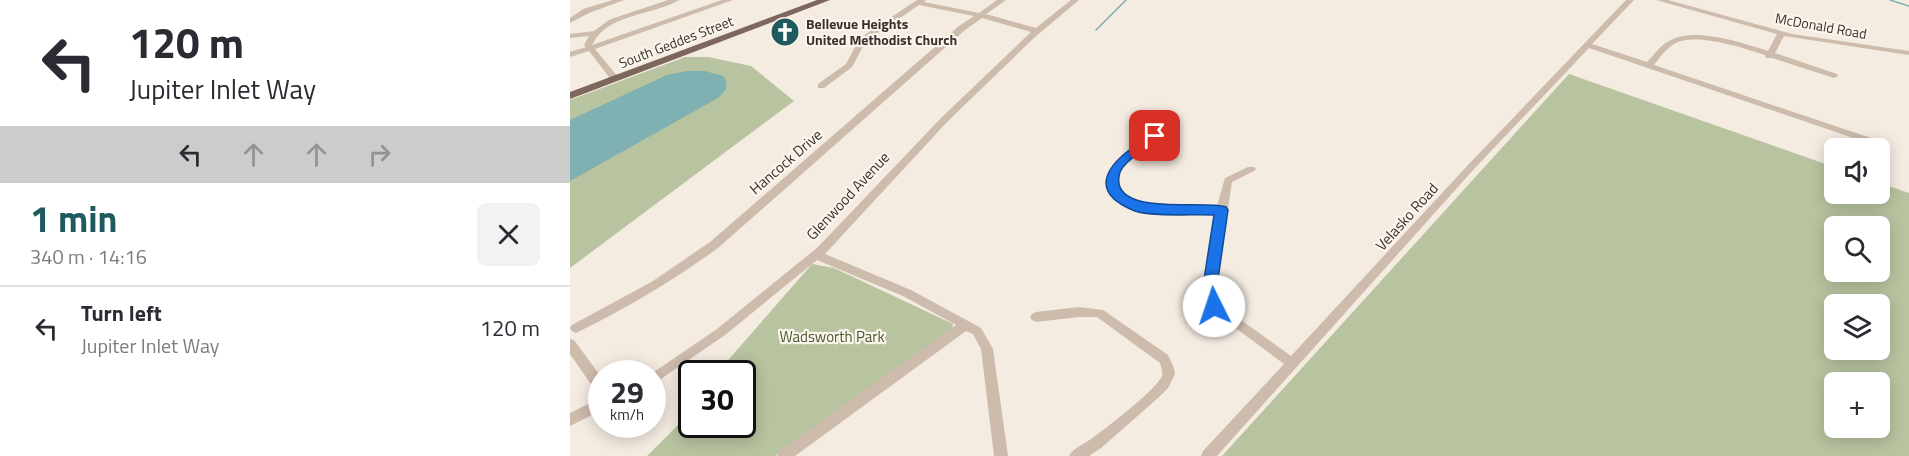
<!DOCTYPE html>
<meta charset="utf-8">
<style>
:root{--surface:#fff;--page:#f2f2f3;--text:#2b2b33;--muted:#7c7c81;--line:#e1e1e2;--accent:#1f5a5e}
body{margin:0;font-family:"Titillium Web",sans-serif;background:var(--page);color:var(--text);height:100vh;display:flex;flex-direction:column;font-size:22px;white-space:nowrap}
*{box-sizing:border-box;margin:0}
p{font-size:20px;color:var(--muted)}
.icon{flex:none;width:33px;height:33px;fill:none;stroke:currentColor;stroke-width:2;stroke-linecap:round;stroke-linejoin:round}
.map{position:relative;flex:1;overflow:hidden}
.side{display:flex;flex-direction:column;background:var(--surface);width:570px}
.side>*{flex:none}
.banner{background:#fff;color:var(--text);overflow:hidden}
.tools{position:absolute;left:1254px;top:138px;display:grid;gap:12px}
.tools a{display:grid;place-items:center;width:66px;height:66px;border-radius:9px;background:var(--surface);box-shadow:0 3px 15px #0003;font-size:30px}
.speed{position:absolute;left:18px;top:360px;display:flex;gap:12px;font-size:30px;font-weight:700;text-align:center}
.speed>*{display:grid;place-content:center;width:78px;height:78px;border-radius:50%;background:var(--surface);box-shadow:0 3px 15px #0003;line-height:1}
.speed small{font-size:15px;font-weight:400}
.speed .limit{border:3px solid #111;border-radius:9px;background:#fff;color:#111}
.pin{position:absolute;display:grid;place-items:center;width:51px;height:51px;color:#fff;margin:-26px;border-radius:12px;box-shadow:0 3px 9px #0006}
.me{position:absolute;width:66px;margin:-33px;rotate:356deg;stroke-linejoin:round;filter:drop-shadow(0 0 4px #0008)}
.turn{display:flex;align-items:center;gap:21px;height:126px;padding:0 30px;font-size:27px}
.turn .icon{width:78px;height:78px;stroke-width:2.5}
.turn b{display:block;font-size:42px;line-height:51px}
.lanes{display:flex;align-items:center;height:57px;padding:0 30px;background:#0003;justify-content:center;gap:30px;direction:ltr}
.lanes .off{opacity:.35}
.round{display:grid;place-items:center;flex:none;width:63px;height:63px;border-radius:9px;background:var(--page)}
.headline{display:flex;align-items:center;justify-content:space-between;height:102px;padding:0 30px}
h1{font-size:36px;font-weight:700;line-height:45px;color:var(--accent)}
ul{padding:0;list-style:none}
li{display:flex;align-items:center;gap:18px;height:84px;padding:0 30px;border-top:2px solid var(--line)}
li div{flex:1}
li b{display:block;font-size:22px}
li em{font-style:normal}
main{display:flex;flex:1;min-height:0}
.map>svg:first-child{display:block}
.green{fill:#b8c4a0;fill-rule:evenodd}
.water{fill:#7fb0b2}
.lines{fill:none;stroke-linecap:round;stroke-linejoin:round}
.stream{stroke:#7fb0b2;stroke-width:1.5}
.minor{fill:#cdbbac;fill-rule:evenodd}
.major{fill:#7d675c;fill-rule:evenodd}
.route{fill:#1a73e8;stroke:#114b97;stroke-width:1.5}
.labels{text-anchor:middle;stroke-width:4.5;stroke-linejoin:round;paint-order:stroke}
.far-poi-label{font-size:14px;font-weight:bold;fill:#3b302b;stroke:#fbf5ee;text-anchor:start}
.far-street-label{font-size:14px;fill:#3b302b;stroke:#fbf5ee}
.street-label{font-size:15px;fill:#3b302b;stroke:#fbf5ee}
.park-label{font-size:15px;fill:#4a5a2e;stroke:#fbf5ee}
</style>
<main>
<section class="side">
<div class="banner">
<div class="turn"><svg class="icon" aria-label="left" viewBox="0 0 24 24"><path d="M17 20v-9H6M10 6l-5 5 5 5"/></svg><div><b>120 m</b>Jupiter Inlet Way</div></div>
<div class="lanes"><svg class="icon" aria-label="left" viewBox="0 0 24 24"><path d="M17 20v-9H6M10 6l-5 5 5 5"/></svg><svg class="icon off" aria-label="ahead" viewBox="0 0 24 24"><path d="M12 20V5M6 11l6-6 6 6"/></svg><svg class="icon off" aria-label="ahead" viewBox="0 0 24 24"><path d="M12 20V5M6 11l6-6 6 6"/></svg><svg class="icon off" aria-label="right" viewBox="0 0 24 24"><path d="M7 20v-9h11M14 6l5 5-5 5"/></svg></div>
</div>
<div class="headline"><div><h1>1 min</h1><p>340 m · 14:16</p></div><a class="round"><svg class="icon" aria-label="close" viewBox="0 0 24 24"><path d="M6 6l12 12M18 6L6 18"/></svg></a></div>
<ul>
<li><svg class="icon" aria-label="left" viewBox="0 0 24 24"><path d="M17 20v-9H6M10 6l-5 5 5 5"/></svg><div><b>Turn left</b><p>Jupiter Inlet Way</p></div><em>120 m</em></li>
</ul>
</section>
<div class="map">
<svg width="1339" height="456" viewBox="0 0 1339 456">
<rect width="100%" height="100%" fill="#f4ebe1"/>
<path class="green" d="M 115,57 L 138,57 L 181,66 L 224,101 L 0,268 L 0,100 Z
M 999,74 L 1264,167 L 1264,194 L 1310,194 L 1310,183 L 1339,193 L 1339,456 L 652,456 ZM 1310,226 L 1310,272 L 1264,272 L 1264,226 ZM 1310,304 L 1310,350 L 1264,350 L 1264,304 ZM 1310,382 L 1310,428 L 1264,428 L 1264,382 Z
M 242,264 L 264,268 L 383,324 L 382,329 L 205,456 L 77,456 L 121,412 L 122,424 L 172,424 L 172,374 L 147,373 Z"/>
<path class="water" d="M 117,71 L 135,71 L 153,76 C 160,86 156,90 148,98 L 0,181 L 0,120 L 97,75 Z"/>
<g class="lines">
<path class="stream" d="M 1320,0 L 1339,6
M 526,30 L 556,0"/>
<path class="minor" d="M 43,0 L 54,0 L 19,13 L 0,23 L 0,18 L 13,9 Z
M 98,0 L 109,0 C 83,16 37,13 22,45 L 152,0 L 163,0 L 25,49 L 48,77 L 48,81 L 42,81 L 19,51 L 0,57 L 0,52 L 16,47 L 14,45 L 19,36 L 0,38 L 0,34 L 24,31 L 39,20 L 53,15 Z
M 347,0 L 356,0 L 354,2 L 409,13 L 427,0 L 436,0 L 416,14 L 466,28 L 501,0 L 509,0 L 465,37 L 377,122 L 255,254 L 341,290 L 411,328 L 423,349 L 438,456 L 424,456 L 411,349 L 403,334 L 396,331 L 225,456 L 207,456 L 209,451 L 386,325 L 333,296 L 247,260 L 155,335 L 82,385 L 81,374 L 147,329 L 248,247 L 371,118 L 461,32 L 412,18 L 395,30 L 148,248 C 104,280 59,307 10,331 L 6,333 L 2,331 L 0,328 L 2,325 L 83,281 L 140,242 L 389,26 L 404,16 L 349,5 L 296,41 L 282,67 L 254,88 L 248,88 L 248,84 L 276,64 L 290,38 Z
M 1056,0 L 1064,0 L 1022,44 L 1077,62 C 1084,55 1091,44 1101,40 C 1126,27 1172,43 1198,51 L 1207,34 L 1086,0 L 1098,0 L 1222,34 L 1339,51 L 1339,55 L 1214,36 L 1205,53 L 1267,74 L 1268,76 L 1264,78 L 1202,58 L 1196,58 L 1195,55 C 1172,48 1132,34 1108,42 C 1098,46 1090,57 1084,65 L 1307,140 L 1309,142 L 1304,145 L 1301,144 L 1019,48 L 904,169 L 647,456 L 631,456 L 633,451 L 714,364 L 640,309 C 628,283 642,241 646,213 C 617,213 553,221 540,188 C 536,178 539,170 545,162 C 555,150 570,143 582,134 L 588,134 L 590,136 L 588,138 C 576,147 561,154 552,167 C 548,172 547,178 548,184 C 557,214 624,206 647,206 L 655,178 L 678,167 L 684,167 L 686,169 L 684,171 L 662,182 L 646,286 L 649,304 L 721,356 L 898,165 Z
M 509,307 L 533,310 L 598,355 L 604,368 L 605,374 L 598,388 L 588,398 L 531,448 L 519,456 L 499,456 C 503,448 514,444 521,439 C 535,429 586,390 592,376 C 593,371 591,367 590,363 L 527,317 L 509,317 L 466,322 L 462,320 L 460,317 L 462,314 L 466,312 Z
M 0,339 L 4,340 L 32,378 L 32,394 L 27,393 L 0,354 Z
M 32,397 L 32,410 L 0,426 L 0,413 Z"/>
<path class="major" d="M 247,0 L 260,0 L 0,99 L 0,92 Z"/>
</g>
<path class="route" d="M 585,132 L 591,136 L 589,138 C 578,147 562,156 553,167 C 549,172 548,177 549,184 C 556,215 632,200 656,207 L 658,210 L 647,286 L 651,306 L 649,310 L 638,310 L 633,286 L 644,215 C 625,214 580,217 565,211 C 522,194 532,170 562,148 C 569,142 576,135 585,132 Z"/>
<defs>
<g id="church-disc" transform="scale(1.5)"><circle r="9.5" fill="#1f5a5e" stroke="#fbf5ee"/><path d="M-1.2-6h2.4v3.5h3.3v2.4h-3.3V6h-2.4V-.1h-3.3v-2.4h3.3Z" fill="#fff"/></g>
</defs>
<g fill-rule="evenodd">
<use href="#church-disc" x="215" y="32"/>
</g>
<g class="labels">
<g class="far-poi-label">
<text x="236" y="29">Bellevue Heights<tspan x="236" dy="16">United Methodist Church</tspan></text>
</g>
<g class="far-street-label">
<text transform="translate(1251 26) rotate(10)" y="5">McDonald Road</text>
<text transform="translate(106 42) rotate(-21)" y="5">South Geddes Street</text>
</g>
<g class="street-label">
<text transform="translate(216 162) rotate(-41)" y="5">Hancock Drive</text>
<text transform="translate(278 196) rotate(-47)" y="5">Glenwood Avenue</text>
<text transform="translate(837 217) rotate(-48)" y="5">Velasko Road</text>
</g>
<g class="park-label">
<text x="262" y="342">Wadsworth Park</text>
</g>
</g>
</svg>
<div class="tools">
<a><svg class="icon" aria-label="sound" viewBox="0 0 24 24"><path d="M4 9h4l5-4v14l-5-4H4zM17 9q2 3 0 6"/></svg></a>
<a><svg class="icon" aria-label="search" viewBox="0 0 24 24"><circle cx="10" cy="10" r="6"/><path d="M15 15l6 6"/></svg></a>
<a><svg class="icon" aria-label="layers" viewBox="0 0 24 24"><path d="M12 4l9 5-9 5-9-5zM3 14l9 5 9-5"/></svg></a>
<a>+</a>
</div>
<div class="speed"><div>29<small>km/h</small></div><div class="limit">30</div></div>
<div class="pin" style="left:585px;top:136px;background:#d93025"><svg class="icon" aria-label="arrive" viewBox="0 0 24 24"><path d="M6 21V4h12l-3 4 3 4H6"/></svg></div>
<svg class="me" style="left:644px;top:306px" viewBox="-20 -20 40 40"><circle r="19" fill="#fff"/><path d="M0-13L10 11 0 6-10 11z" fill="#1a73e8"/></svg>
</div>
</main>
